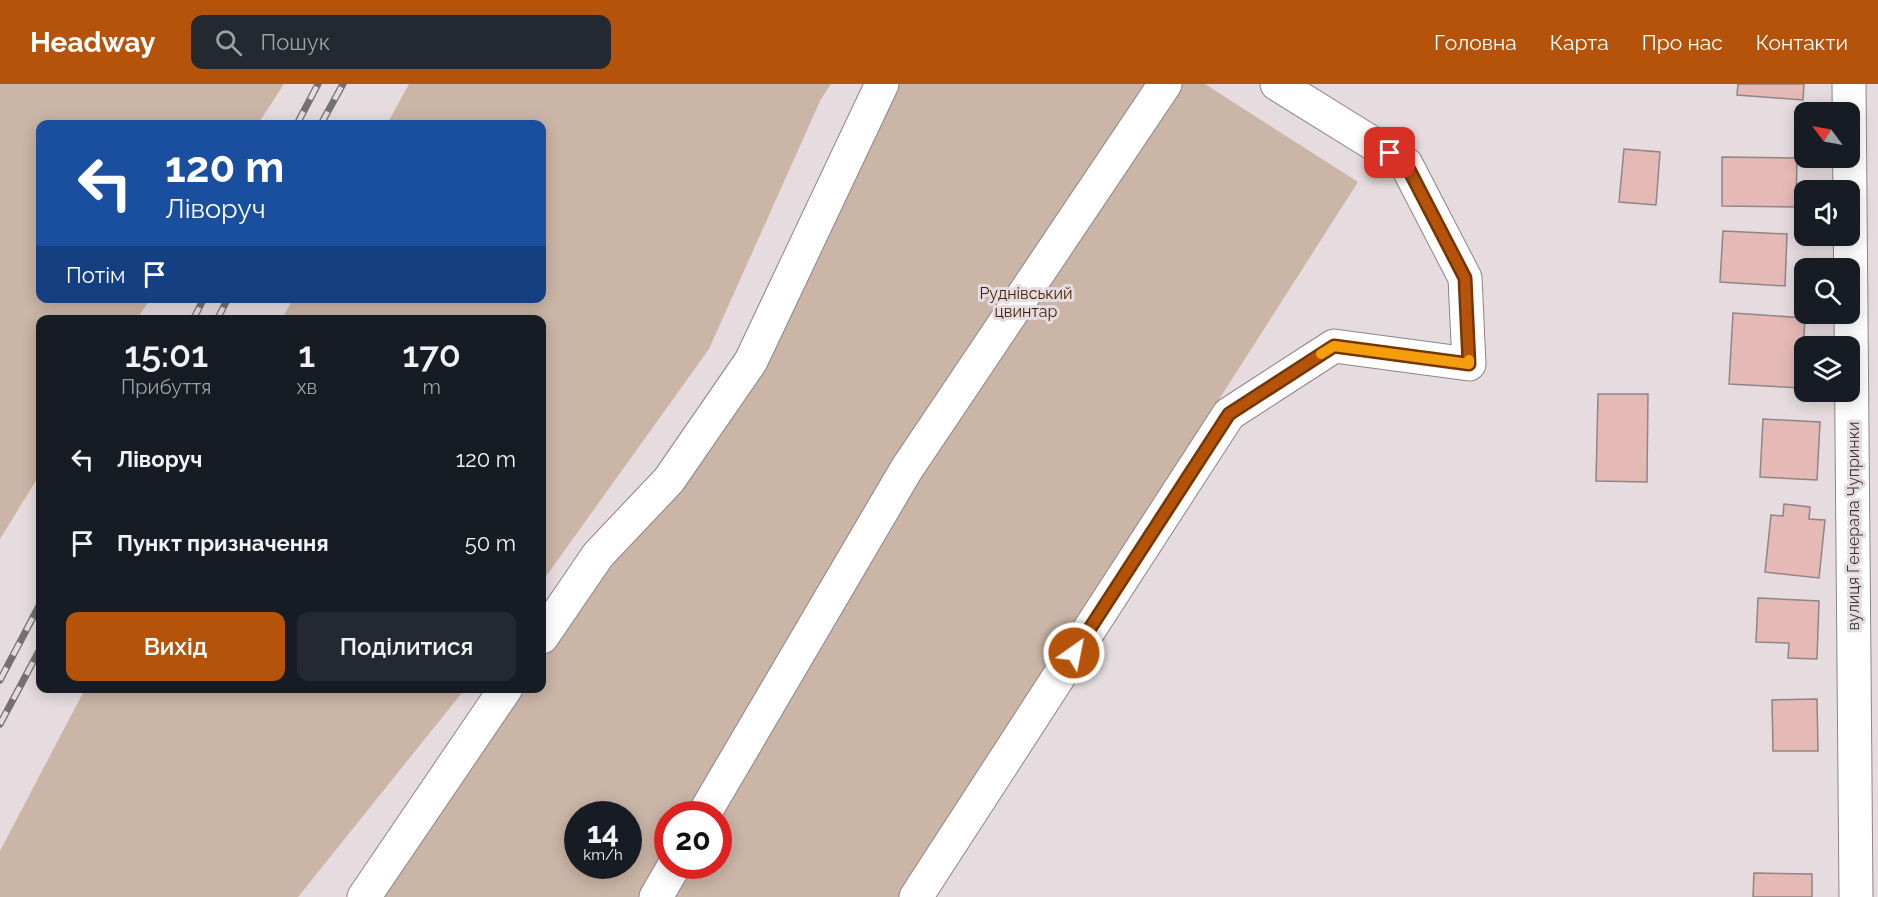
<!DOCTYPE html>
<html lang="uk">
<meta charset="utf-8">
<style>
:root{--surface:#171b24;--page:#242831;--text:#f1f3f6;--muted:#9ea1a6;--accent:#b45309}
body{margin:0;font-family:Raleway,sans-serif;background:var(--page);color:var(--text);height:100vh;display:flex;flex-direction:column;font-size:22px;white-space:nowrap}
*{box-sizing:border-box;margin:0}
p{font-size:20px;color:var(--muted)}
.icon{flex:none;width:33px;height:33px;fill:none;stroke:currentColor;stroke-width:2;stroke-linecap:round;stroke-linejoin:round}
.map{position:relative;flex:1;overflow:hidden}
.details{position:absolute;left:36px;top:231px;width:510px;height:378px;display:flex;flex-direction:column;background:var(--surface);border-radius:12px;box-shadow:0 3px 15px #0003}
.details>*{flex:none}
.hud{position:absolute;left:36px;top:36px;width:510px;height:183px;border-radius:12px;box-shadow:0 3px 15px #0003;background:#1a4fa0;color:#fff;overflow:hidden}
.needle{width:39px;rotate:302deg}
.fabs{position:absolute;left:1794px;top:18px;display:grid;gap:12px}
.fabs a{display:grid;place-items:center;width:66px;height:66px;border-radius:12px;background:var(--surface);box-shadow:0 3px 15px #0003;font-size:30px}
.speed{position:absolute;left:564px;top:717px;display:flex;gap:12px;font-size:30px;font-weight:700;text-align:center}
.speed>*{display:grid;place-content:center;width:78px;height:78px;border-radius:50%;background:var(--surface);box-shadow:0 3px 15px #0003;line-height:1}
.speed small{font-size:15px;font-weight:400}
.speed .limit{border:9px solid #d22;background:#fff;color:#111}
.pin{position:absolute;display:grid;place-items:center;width:51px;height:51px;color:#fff;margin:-26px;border-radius:12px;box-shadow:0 3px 9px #0006}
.me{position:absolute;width:66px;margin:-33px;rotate:33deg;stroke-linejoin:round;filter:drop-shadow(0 0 4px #0008)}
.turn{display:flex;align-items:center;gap:21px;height:126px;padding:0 30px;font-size:27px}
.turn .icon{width:78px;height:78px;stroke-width:2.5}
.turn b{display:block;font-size:42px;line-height:51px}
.then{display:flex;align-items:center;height:57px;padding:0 30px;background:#0003;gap:12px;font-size:22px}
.eta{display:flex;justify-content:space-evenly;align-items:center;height:102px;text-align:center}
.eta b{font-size:36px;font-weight:600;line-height:42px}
.cta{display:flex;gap:12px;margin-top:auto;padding:12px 30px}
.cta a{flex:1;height:69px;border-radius:12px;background:var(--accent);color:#fff;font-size:24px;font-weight:600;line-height:69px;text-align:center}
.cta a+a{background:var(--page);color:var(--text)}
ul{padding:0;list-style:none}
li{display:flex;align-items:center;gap:18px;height:84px;padding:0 30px}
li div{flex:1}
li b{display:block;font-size:22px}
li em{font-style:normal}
header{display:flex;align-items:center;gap:36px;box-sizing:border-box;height:84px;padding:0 30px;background:var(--accent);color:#fff}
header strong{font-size:28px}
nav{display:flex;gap:33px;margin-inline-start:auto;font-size:21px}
.search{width:420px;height:54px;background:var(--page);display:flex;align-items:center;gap:15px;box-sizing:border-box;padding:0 21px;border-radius:12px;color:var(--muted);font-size:22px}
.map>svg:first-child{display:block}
.green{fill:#cab5a6;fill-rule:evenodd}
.building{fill:#e5bab6;stroke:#8f8584;stroke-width:1.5}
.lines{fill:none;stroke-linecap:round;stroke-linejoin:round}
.minor-casing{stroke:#8d8488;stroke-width:35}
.minor{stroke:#fff;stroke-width:33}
.rail-casing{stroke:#767072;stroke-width:7}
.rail{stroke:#e6dce0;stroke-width:4.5;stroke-dasharray:14;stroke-linecap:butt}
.route-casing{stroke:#753606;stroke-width:15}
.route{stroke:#b45309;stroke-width:10}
.slow{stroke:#f59e0b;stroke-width:10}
.labels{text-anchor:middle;stroke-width:6;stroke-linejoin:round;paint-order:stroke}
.park-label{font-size:16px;fill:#401f03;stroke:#e6dce0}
.street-label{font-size:16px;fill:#3a3637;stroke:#e6dce0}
</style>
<header>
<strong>Headway</strong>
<div class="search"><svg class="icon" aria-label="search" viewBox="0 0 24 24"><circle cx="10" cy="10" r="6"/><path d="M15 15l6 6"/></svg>Пошук</div>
<nav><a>Головна</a><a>Карта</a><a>Про нас</a><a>Контакти</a></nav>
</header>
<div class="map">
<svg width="1878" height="813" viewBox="0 0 1878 813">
<rect width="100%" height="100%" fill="#e6dce0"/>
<path class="green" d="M 0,0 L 284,0 L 258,40 L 40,40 L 40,214 L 150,215 L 137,235 L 40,236 L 40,390 L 0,455 Z
M 409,0 L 831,0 L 821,15 L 709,265 L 542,498 L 542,236 L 282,235 L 293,215 L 542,214 L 542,40 L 387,40 Z
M 892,0 L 1205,0 L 1358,98 L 901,813 L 378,813 L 516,605 L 542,604 L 542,567 L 678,399 ZM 578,730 L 628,730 L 628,782 L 578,782 ZM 668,730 L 718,730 L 718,782 L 668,782 Z
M 85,605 L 85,604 L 465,605 L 298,813 L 0,813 L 0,767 Z"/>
<path class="building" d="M 1738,0 L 1804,0 L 1803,16 L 1737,11 Z
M 1624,65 L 1660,68 L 1656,121 L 1619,118 Z
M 1722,73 L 1797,74 L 1796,123 L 1722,122 Z
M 1723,147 L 1787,150 L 1785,202 L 1720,198 Z
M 1733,229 L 1805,234 L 1801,304 L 1729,300 Z
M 1598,310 L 1648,310 L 1647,398 L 1596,397 Z
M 1763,335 L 1820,338 L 1817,396 L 1760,393 Z
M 1784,420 L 1810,423 L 1809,435 L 1825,436 L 1819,494 L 1765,488 L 1771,431 L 1783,432 Z
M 1758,514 L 1819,517 L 1817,575 L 1788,574 L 1789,559 L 1756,558 Z
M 1817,615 L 1818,667 L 1773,667 L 1772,616 Z
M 1754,789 L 1812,790 L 1812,813 L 1753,813 Z"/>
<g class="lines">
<g class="minor-casing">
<path id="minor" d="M 1849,0 L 1856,813
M 542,553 L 598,471 L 669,396 L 751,277 L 882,0
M 704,730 L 906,386 L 1165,0
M 364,813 L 506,604
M 656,813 L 674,782
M 916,813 L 1229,330 L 1334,262 L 1469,280 L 1465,194 L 1406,80 L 1277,0"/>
</g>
<use href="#minor" class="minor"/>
<g class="rail-casing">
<path id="rail" d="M 297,40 L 318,0
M 321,40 L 343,0
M 193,236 L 204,214
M 217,236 L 228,214
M 0,596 L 40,520
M 0,640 L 40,565"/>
</g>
<use href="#rail" class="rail"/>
</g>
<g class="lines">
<g class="route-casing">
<path id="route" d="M 1074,569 L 1229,330 L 1334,262 L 1469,280 L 1465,194 L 1406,80 L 1390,69"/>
</g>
<use href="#route" class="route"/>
<path class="slow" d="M 1321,270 L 1334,262 L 1469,280 L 1469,276"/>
</g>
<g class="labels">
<g class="park-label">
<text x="1026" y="215">Руднівський<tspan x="1026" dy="18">цвинтар</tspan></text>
</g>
<g class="street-label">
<text transform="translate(1853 442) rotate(-90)" y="6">вулиця Генерала Чупринки</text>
</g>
</g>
</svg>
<div class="fabs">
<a><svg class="needle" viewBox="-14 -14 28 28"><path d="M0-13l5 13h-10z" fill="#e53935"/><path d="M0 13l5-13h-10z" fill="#9ea1a6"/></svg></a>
<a><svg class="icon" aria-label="sound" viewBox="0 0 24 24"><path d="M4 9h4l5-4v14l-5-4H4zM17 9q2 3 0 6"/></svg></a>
<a><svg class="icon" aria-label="search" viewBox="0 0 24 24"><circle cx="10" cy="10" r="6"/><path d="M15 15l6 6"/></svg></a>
<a><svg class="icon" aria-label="layers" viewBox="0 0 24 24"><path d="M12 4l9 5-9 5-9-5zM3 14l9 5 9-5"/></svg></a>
</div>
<div class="speed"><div>14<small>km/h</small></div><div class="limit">20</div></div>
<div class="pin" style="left:1390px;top:69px;background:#d93025"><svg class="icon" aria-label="arrive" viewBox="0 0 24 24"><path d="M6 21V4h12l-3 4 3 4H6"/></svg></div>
<svg class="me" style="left:1074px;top:569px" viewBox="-20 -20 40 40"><circle r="17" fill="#b45309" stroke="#fff" stroke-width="3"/><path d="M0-11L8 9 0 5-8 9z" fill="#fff"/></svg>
<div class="hud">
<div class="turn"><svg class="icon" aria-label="left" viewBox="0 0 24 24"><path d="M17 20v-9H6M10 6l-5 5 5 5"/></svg><div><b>120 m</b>Ліворуч</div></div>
<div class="then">Потім<svg class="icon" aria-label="arrive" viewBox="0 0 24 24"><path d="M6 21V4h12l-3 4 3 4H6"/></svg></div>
</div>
<section class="details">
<div class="eta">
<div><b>15:01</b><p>Прибуття</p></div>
<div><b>1</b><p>хв</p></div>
<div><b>170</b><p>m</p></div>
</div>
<ul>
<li><svg class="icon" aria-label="left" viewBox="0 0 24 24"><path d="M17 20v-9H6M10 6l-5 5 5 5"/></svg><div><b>Ліворуч</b></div><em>120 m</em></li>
<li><svg class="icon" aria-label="arrive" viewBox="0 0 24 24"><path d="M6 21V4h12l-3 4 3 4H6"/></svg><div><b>Пункт призначення</b></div><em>50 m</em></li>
</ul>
<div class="cta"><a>Вихід</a><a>Поділитися</a></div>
</section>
</div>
